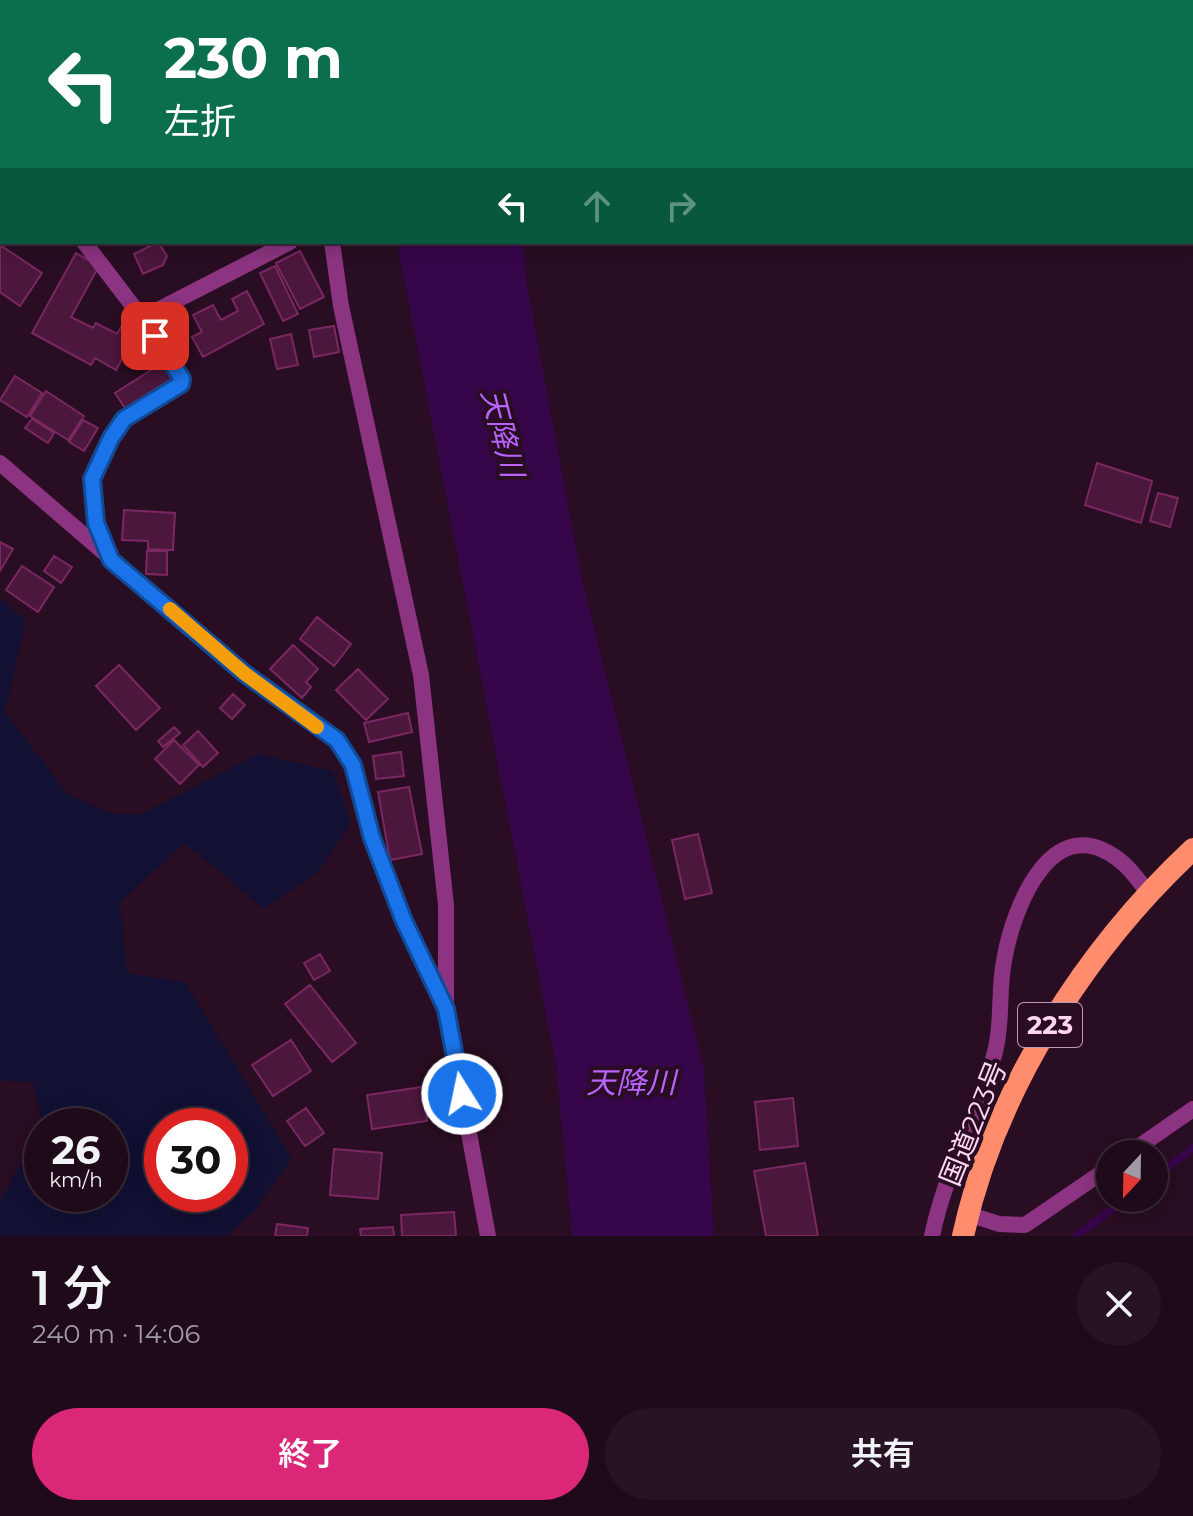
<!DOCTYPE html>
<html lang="ja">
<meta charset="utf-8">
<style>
:root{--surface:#1f0a1a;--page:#271323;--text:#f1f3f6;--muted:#a19aa2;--line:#3c2b39;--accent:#db2777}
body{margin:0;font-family:Montserrat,"Noto Sans JP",sans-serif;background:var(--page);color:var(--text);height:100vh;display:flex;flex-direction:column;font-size:30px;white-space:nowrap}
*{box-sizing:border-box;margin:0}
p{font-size:26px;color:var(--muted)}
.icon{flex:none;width:44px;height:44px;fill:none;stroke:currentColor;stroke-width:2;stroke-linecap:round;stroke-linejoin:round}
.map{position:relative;height:1236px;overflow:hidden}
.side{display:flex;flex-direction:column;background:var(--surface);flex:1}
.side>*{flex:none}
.hud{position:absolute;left:0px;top:0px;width:1194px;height:244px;box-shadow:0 4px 20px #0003,0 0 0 2px var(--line);background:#0b6e4f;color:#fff;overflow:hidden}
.needle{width:52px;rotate:202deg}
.buttons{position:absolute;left:1096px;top:1140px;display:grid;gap:16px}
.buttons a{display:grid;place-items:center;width:72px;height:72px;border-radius:50%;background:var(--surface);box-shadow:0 4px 20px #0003,0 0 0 2px var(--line);font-size:40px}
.speed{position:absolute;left:24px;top:1108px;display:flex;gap:16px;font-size:40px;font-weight:700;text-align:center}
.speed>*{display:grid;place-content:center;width:104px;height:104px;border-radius:50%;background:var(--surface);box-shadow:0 4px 20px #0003,0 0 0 2px var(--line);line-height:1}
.speed small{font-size:20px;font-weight:400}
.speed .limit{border:12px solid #d22;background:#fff;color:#111}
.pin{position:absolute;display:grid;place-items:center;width:68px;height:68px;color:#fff;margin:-34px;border-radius:16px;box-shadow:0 4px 12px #0006}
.me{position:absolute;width:88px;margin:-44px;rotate:350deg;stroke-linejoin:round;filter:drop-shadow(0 0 6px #0008)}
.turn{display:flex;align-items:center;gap:28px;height:168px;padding:0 32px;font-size:36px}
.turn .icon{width:104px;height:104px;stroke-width:2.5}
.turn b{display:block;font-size:56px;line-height:68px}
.lanes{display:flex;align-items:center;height:76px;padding:0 32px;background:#0003;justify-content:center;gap:40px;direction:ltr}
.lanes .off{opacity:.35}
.round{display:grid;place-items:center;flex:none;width:84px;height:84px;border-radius:42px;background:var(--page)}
.head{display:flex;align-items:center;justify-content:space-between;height:136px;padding:0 32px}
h1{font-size:48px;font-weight:600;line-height:60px}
.button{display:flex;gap:16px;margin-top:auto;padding:16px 32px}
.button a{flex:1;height:92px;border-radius:48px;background:var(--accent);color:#fff;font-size:32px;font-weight:600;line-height:92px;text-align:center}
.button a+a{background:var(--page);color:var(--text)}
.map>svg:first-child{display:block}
.green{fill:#121033;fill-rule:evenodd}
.water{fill:#37054a}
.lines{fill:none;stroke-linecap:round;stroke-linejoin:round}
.stream{stroke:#37054a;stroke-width:8}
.building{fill:#4c173c;stroke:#7a2762;stroke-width:2}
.path{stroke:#2823c5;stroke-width:5;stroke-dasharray:4 6;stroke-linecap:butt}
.minor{stroke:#8c3481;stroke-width:16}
.trunk{stroke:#ff8c6d;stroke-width:22}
.route-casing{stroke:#114b97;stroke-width:20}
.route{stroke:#1a73e8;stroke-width:14}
.slow{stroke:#f59e0b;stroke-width:14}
.labels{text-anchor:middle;stroke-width:8;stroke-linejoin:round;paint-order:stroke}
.shield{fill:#290d22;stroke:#bf99b6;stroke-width:2}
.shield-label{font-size:26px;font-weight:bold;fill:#ffd5f6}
.street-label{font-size:28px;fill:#ffd5f6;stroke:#290d22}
.water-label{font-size:30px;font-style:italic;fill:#b963ff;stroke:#290d22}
</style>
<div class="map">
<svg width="1193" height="1236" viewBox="0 0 1193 1236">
<rect width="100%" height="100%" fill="#290d22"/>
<path class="green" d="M 0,599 L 26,620 L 5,712 L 67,793 L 109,813 L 140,815 L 258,754 L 332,771 L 351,823 L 319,871 L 264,909 L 185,843 L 120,902 L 127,973 L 185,982 L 292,1159 L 256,1209 L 228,1236 L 0,1236 L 0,1200 L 42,1127 L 42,1194 L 110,1194 L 110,1126 L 43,1126 L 33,1083 L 0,1080 ZM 162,1126 L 230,1126 L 230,1194 L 162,1194 Z"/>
<path class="water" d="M 397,242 L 523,242 L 527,285 L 581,575 L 704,1070 L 714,1236 L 572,1236 L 556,1066 Z"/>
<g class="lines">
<path class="stream" d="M 1154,1178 L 1193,1148
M 1076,1236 L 1127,1198"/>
</g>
<path class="building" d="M 158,242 L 167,256 L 163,265 L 143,274 L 134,254 Z
M 0,245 L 42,273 L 20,306 L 0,292 Z
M 300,251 L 324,297 L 300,309 L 276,263 Z
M 76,253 L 99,266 L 71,317 L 93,328 L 96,323 L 117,334 L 122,325 L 136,332 L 116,370 L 95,358 L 91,365 L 32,333 Z
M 275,266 L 298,314 L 283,321 L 260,273 Z
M 247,291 L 264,324 L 203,357 L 192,337 L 202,332 L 193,315 L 213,305 L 221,320 L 238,311 L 232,299 Z
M 334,326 L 339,352 L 314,357 L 309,330 Z
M 291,334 L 298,365 L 277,369 L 270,339 Z
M 164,362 L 173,378 L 125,408 L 115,393 Z
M 15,376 L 42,393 L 27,417 L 0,400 Z
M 46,391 L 84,416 L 68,440 L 30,416 Z
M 32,419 L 54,433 L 48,443 L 25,428 Z
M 83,420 L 98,428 L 84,451 L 69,442 Z
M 1097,463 L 1152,481 L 1141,523 L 1085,505 Z
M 1158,493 L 1178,498 L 1170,527 L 1150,521 Z
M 124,510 L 175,513 L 173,550 L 148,549 L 148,541 L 122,540 Z
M 0,542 L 13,549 L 0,571 Z
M 147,551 L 167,551 L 167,575 L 146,574 Z
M 54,556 L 72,567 L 61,583 L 44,571 Z
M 22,566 L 54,587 L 38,612 L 6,590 Z
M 317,617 L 351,644 L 334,666 L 300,639 Z
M 293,645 L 318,669 L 306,682 L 311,687 L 302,698 L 270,669 Z
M 119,665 L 160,708 L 136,730 L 96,686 Z
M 358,669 L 388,699 L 366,720 L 336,690 Z
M 233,694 L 245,705 L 232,719 L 220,708 Z
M 408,713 L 412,732 L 369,742 L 364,723 Z
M 174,727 L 180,733 L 163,747 L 158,741 Z
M 198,731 L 218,753 L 203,767 L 183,745 Z
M 174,740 L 199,765 L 180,784 L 155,759 Z
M 401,752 L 404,776 L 376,779 L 373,756 Z
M 409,787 L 422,854 L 390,860 L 378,792 Z
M 698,834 L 712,893 L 685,899 L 672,840 Z
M 320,954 L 330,971 L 314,980 L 304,963 Z
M 310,985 L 356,1043 L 332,1062 L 285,1004 Z
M 291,1040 L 311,1071 L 273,1096 L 252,1065 Z
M 422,1087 L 427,1121 L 372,1129 L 367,1095 Z
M 793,1098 L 798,1146 L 760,1150 L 755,1102 Z
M 306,1108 L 324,1133 L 305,1146 L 287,1121 Z
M 334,1149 L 382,1153 L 378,1199 L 330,1195 Z
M 805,1163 L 818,1236 L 766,1236 L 754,1171 Z
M 454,1212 L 456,1236 L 402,1236 L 401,1215 Z
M 277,1224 L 308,1228 L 307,1236 L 275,1236 Z
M 393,1227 L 394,1236 L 361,1236 L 360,1229 Z"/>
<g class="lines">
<path class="path" d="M 1113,0 L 1114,2
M 1192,143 L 1193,145"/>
<path class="minor" d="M 136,0 L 136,2
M 315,0 L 315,2
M 657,0 L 657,2
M 682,2 L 683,0
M 84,242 L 142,318 L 182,379 L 181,384 L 124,419 L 111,438 L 92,479 L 96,523 L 110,557
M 332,242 L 341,306 L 421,675 L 446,905 L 446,1009 L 488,1236
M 142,318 L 290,242
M 0,463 L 244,673 L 337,740 L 353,765 L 372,838 L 404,921 L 444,1004
M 1128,1154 L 1193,1109
M 968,1214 L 999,1224 L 1025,1225 L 1110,1167
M 932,1236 C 945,1172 978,1114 995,1052 C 1003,1021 998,991 1004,961 C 1013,906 1054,803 1124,864 C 1133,872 1140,883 1148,892"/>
<path class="trunk" d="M 963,1236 C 995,1090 1085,950 1193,849"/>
</g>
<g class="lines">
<g class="route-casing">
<path id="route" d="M 155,336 L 182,379 L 181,384 L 124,419 L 111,438 L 92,479 L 96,523 L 111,560 L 244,673 L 337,740 L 353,765 L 372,838 L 404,921 L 446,1009 L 462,1094"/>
</g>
<use href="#route" class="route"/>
<path class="slow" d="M 170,609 L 244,673 L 317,727"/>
</g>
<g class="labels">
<rect class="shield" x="1018" y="1003" width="64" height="44" rx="6"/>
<g class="shield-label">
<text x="1050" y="1034">223</text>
</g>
<g class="street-label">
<text transform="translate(973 1123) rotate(-68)" y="10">国道223号</text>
</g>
<g class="water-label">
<text transform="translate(502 433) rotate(76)" y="10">天降川</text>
<text x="631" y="1093">天降川</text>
</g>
</g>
</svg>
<div class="buttons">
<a><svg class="needle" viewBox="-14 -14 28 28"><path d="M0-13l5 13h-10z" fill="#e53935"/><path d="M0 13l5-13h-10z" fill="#a19aa2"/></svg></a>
</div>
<div class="speed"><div>26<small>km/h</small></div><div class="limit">30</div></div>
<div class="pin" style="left:155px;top:336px;background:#d93025"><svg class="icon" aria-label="arrive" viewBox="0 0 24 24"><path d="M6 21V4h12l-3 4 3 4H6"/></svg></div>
<svg class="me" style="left:462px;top:1094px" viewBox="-20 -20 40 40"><circle r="17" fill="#1a73e8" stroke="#fff" stroke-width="3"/><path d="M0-11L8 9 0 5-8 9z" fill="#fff"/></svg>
<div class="hud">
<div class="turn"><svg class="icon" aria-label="left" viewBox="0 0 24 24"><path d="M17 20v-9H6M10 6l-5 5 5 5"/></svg><div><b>230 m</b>左折</div></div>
<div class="lanes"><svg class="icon" aria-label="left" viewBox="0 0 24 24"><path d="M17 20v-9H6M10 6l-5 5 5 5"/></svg><svg class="icon off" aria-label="ahead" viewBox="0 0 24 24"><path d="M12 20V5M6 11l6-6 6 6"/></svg><svg class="icon off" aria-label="right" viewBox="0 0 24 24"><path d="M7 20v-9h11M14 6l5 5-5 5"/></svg></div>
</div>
</div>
<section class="side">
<div class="head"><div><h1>1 分</h1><p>240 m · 14:06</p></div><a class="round"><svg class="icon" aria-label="close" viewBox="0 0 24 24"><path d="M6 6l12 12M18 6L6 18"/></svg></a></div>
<div class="button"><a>終了</a><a>共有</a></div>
</section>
